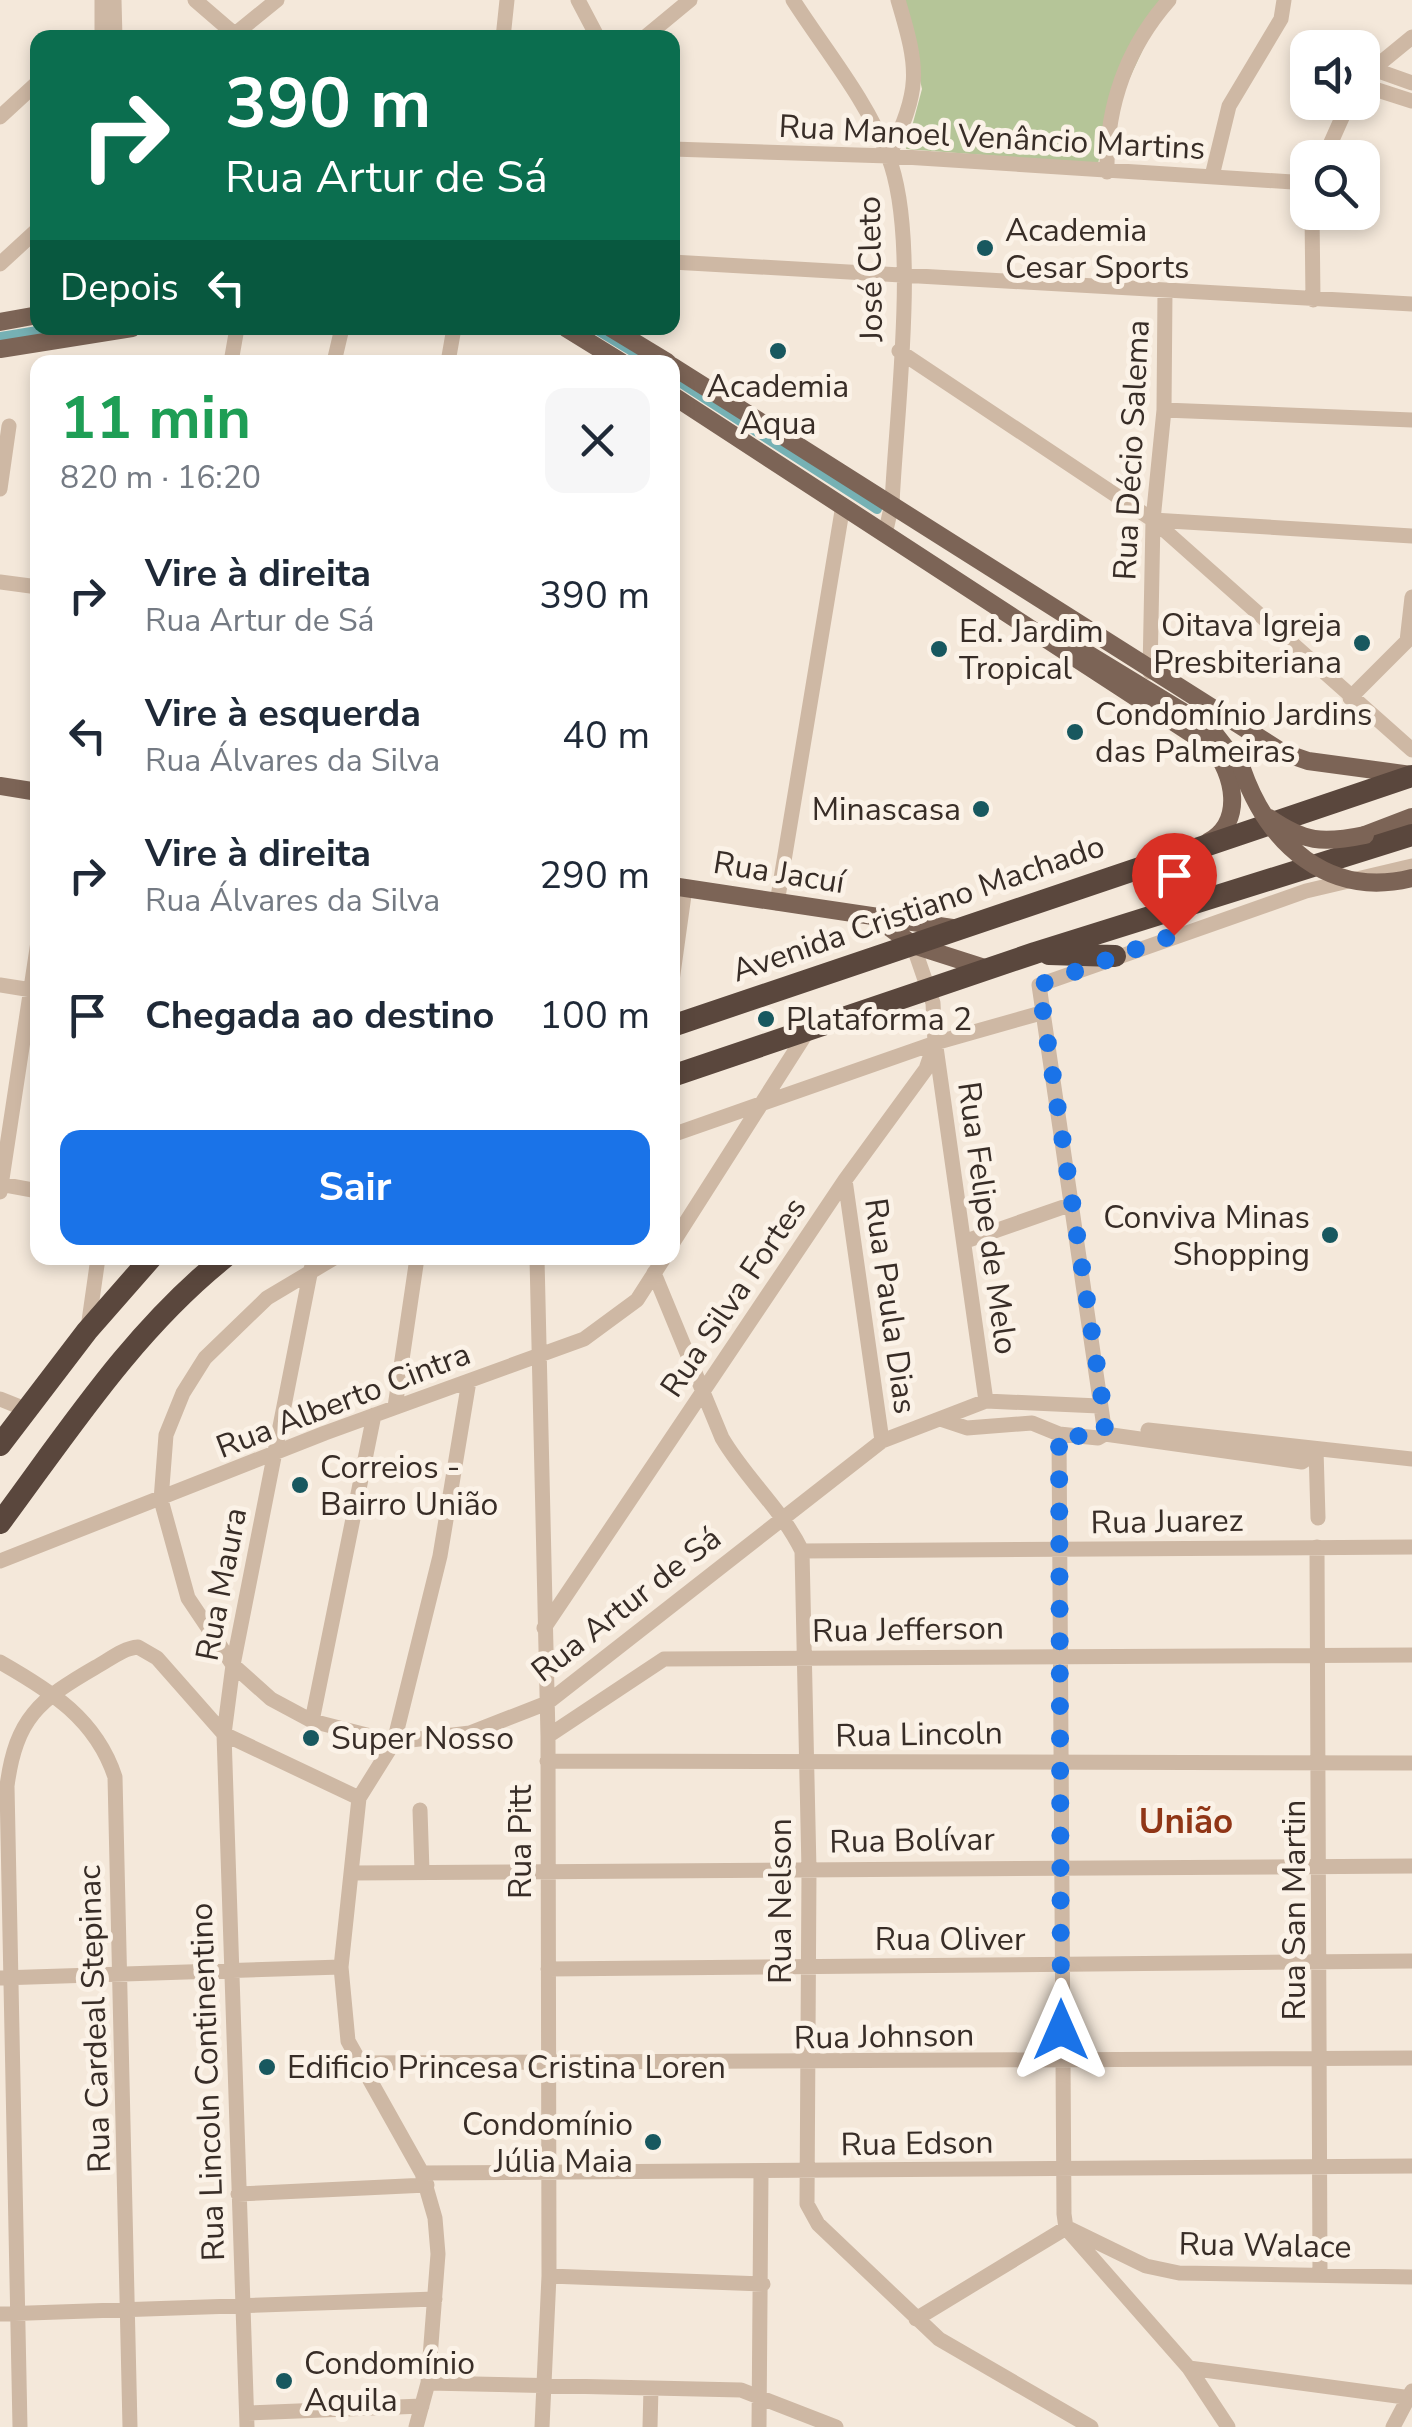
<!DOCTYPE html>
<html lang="pt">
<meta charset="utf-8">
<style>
:root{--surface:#fff;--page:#f6f6f7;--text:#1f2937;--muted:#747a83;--accent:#1a73e8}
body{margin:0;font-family:"Nunito Sans",sans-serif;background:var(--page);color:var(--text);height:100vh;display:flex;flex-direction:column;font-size:38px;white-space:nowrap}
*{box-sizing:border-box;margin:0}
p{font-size:32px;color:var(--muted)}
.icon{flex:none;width:55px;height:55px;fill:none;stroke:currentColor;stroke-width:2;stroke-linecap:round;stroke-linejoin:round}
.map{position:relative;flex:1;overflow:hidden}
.side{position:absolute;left:30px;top:355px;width:650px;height:910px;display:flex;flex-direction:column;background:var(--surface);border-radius:20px;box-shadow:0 5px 15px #0003}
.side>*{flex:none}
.hud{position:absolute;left:30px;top:30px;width:650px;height:305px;border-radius:20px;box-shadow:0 5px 15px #0003;background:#0b6e4f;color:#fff;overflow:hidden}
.fabs{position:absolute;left:1290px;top:30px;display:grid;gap:20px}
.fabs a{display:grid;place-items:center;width:90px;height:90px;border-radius:20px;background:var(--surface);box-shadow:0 5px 15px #0003;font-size:50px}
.pin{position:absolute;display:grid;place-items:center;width:85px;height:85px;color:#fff;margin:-102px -42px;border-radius:50% 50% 50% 0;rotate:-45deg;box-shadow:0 0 10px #0007}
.pin .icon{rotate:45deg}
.me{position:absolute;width:110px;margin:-55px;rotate:0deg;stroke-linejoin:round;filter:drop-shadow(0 0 8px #0008)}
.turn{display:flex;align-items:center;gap:35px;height:210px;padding:0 30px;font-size:45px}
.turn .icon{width:130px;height:130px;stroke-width:2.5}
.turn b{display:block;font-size:70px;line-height:85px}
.then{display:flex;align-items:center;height:95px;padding:0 30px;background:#0003;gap:20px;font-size:38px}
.round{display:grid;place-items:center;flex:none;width:105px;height:105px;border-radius:20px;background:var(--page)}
.overview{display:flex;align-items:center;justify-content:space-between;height:170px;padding:0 30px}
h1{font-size:60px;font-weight:700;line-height:75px;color:#1e9e55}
.cta{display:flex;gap:20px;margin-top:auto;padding:20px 30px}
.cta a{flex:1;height:115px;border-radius:20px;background:var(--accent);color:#fff;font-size:40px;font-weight:700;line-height:115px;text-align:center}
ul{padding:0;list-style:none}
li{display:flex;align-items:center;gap:30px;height:140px;padding:0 30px}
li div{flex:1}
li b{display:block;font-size:38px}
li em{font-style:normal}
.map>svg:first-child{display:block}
.green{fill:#b5c598}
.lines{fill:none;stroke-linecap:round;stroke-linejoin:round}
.canal{stroke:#76b1b4;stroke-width:10}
.minor{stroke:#ceb8a4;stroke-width:15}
.major{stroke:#7c6456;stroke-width:18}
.highway{stroke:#5a473d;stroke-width:22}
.major-bridge{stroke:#7c6456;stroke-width:18}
.route{stroke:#1a73e8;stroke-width:18;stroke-dasharray:0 32.4}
.poi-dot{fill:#18585f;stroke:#fbf2e7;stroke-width:4}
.labels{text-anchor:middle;stroke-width:10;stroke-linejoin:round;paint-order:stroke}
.street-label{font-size:32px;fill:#382d27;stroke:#fbf2e7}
.poi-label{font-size:32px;fill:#382d27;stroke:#fbf2e7;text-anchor:start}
.neighbourhood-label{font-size:35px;font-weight:bold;fill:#903617;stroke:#fbf2e7}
</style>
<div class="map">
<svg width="1412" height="2427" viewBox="0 0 1412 2427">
<rect width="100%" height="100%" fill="#f4e8da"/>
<path class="green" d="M 902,0 L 1166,0 L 1104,133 L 1098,164 L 906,149 L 922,89 Z"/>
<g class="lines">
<path class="canal" d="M 594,328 L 650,362
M 0,337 L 56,328
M 672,377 L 877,509"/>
<path class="minor" d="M 114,0 L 115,38
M 195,0 L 239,38
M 578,0 L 598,38
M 793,0 C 825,50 867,100 888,156 C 920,236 896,413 892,504 L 885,534
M 235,34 L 277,0
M 102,38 L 102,0
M 503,38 L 507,0
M 644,38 L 690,0
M 1370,68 L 1412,83
M 1362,78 L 1412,37
M 1362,85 L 1412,101
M 0,117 L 38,82
M 672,149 L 889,156 L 1308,183
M 889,156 C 920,88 920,73 898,0
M 1324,158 L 1349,102
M 1107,172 C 1106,108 1126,49 1169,0
M 1212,176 L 1229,106 L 1281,19 L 1284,0
M 1312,212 L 1313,300
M 672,262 L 1412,304
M 0,264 L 38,229
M 899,351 L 1153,520 L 1412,750
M 231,362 L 237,328
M 334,362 L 342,328
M 448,362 L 454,328
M 1164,410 L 1412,420
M 0,489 L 9,426
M 1153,520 L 1412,536
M 0,582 L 38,587
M 1150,672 L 1153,520 L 1164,410 L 1165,291
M 1350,698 L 1407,641 L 1412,597
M 777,903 L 843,505
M 672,981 L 685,888
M 0,985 L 38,991
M 936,1047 L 986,1401
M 672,1135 L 935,1043 L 1041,1013
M 845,1180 L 882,1441
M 0,1184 L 38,1191
M 0,1192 L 38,942
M 966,1241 L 1072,1204
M 672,1244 L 809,1029
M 334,1258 L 267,1298 L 205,1358 L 183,1393 L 166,1435 L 161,1500 L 188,1598 L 233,1665 L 271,1699 L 312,1721 L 394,1742 L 470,1733 L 547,1703 L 882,1441 L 986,1401 L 1099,1406
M 537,1258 L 548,1736 L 549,2276 L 542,2427
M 654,1273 L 722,1438 C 746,1479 781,1508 802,1551 L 809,1870 L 807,2204 L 818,2224 L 939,2339 L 1091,2427
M 88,1328 L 98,1258
M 0,1399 L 25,1409
M 395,1407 L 417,1258
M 940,1419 L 967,1428 L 1032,1423 L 1059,1434 L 1098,1438 L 1105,1434 L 1302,1462 L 1316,1453
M 1148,1430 L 1412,1459
M 1059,1434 L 1064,2214 L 1066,2228 L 1189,2368 L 1228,2427
M 1105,1434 L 1039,985 L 1306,891 L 1412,866
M 1316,1449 L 1318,1518
M 1317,1547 L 1320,2273
M 802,1551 L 1412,1547
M 0,1561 L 325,1433 L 584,1339 L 637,1300 L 664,1258
M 544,1628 L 845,1180 L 926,1069 L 935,1043 L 933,1003 L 913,945
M 0,1662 C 51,1691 96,1719 115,1777 L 130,2427
M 312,1721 L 374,1415
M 548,1736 L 664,1659 L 1412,1655
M 547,1761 L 1412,1763
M 420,1810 L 422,1871
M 353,1873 L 1412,1866
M 548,1969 L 1412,1961
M 0,1978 L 341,1967
M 357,2063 L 1412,2058
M 422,2173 L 1412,2166
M 238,2194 L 427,2185
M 1070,2229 L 1146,2266 L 1179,2273 L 1412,2277
M 549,2276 L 763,2284
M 0,2314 L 435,2299
M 916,2319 L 1066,2228
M 1189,2368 L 1412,2398
M 428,2383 L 741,2390 L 836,2427
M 247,2413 L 422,2406
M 20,2427 L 7,1786 C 16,1718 39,1700 96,1667 C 109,1660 123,1648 138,1647 L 157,1658 L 224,1734 L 359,1798
M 247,2427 L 224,1734 L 233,1665 L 311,1269
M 416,2427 L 428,2383 L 438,2254 L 435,2218 L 422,2173 L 348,2041 L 341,1967 L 359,1798 L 394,1742 L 440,1556 L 469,1381
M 650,2427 L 651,2388
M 759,2427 L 761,2173
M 1393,2427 L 1412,2391"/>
<path class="major" d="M 0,322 L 38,315
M 566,328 L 621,362
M 611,328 L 667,362
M 0,349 L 132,328
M 672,366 L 1282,752 L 1308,761 L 1412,775
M 672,395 L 1212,747 C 1234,774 1245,822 1208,842
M 1083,651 L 1211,729 L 1242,769
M 0,786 L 38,792
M 1365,835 L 1412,817
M 672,886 L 959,929
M 881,921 L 913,945 L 988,969"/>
<path class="highway" d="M 1049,954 L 1115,956
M 672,1026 L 1412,776
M 672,1076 L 1035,953 L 1412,835
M 0,1445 L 87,1331 L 151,1258
M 0,1523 C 69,1430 133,1331 224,1258"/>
<path class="major-bridge" d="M 1242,769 C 1268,844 1329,899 1412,878
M 1269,818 C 1304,842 1322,844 1365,835"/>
</g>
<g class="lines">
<path class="route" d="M 1061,2030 L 1059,1434 L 1098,1438 L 1106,1425 L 1039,985 L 1174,935"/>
</g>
<g class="poi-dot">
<circle cx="985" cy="248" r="10"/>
<circle cx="778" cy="351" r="10"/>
<circle cx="1362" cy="643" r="10"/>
<circle cx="939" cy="649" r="10"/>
<circle cx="1075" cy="732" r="10"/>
<circle cx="981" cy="809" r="10"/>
<circle cx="766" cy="1019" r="10"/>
<circle cx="1330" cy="1235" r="10"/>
<circle cx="300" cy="1485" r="10"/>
<circle cx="311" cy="1738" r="10"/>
<circle cx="267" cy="2067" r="10"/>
<circle cx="653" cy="2142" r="10"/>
<circle cx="284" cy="2381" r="10"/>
</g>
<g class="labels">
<g class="street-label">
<text transform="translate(992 137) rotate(3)" y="11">Rua Manoel Venâncio Martins</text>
<text transform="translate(870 269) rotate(-91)" y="11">José Cleto</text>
<text transform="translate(1131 450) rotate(-87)" y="11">Rua Décio Salema</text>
<text transform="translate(779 872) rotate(9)" y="11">Rua Jacuí</text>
<text transform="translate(918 908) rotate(-19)" y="11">Avenida Cristiano Machado</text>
<text transform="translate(988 1218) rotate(82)" y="11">Rua Felipe de Melo</text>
<text transform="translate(733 1297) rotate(-56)" y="11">Rua Silva Fortes</text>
<text transform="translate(891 1306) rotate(82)" y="11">Rua Paula Dias</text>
<text transform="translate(343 1400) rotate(-21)" y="11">Rua Alberto Cintra</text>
<text transform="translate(1167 1521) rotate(-1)" y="11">Rua Juarez</text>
<text transform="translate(221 1584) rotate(-79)" y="11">Rua Maura</text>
<text transform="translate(626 1604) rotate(-38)" y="11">Rua Artur de Sá</text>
<text transform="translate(908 1629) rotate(-1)" y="11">Rua Jefferson</text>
<text transform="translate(919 1734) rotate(-1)" y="11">Rua Lincoln</text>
<text transform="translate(912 1840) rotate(-1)" y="11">Rua Bolívar</text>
<text transform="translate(520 1842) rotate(-90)" y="11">Rua Pitt</text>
<text transform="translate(780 1901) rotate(-90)" y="11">Rua Nelson</text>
<text transform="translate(1294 1910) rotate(-90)" y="11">Rua San Martin</text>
<text x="950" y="1950">Rua Oliver</text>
<text transform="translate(94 2019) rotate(-92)" y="11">Rua Cardeal Stepinac</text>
<text transform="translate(884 2036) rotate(-1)" y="11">Rua Johnson</text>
<text transform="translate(207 2082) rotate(-92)" y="11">Rua Lincoln Continentino</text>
<text transform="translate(917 2143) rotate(-1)" y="11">Rua Edson</text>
<text transform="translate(1265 2245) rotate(1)" y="11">Rua Walace</text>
</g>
<g class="poi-label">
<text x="1005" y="241">Academia<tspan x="1005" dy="37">Cesar Sports</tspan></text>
<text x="778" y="397" text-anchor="middle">Academia<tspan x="778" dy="37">Aqua</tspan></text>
<text x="1342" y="636" text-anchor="end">Oitava Igreja<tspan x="1342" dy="37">Presbiteriana</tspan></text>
<text x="959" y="642">Ed. Jardim<tspan x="959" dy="37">Tropical</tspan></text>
<text x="1095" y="725">Condomínio Jardins<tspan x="1095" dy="37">das Palmeiras</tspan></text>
<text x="961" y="820" text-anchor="end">Minascasa</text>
<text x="786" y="1030">Plataforma 2</text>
<text x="1310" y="1228" text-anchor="end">Conviva Minas<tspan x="1310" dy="37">Shopping</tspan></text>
<text x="320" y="1478">Correios -<tspan x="320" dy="37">Bairro União</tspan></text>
<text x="331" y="1749">Super Nosso</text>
<text x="287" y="2078">Edificio Princesa Cristina Loren</text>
<text x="633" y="2135" text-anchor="end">Condomínio<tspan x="633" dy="37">Júlia Maia</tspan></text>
<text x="304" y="2374">Condomínio<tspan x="304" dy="37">Aquila</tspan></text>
</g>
<g class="neighbourhood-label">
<text x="1186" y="1833">União</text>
</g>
</g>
</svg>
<div class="fabs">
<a><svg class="icon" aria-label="sound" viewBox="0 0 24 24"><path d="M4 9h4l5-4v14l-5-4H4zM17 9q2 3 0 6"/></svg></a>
<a><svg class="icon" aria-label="search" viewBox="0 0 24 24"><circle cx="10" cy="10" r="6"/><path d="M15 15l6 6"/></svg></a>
</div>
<div class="pin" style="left:1174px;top:935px;background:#d93025"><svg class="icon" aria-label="arrive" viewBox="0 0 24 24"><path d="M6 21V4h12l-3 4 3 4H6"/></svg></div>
<svg class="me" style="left:1061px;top:2030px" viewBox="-20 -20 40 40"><path d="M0-17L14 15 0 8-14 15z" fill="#1a73e8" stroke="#fff" stroke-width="4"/></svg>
<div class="hud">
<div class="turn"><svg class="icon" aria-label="right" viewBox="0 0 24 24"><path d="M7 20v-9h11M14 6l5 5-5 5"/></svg><div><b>390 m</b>Rua Artur de Sá</div></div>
<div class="then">Depois<svg class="icon" aria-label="left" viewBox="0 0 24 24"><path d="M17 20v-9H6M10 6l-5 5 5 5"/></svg></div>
</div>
<section class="side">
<div class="overview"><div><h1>11 min</h1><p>820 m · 16:20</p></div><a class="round"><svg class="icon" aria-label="close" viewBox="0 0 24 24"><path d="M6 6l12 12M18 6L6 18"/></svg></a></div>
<ul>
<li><svg class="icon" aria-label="right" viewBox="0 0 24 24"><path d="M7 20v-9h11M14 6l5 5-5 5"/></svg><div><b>Vire à direita</b><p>Rua Artur de Sá</p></div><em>390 m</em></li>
<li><svg class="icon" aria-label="left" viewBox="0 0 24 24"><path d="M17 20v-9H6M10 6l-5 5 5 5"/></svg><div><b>Vire à esquerda</b><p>Rua Álvares da Silva</p></div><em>40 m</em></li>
<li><svg class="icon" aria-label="right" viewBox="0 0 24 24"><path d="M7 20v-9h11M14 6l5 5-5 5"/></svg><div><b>Vire à direita</b><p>Rua Álvares da Silva</p></div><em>290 m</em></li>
<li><svg class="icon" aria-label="arrive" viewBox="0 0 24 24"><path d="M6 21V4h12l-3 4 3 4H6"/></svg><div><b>Chegada ao destino</b></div><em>100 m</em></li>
</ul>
<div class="cta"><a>Sair</a></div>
</section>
</div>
